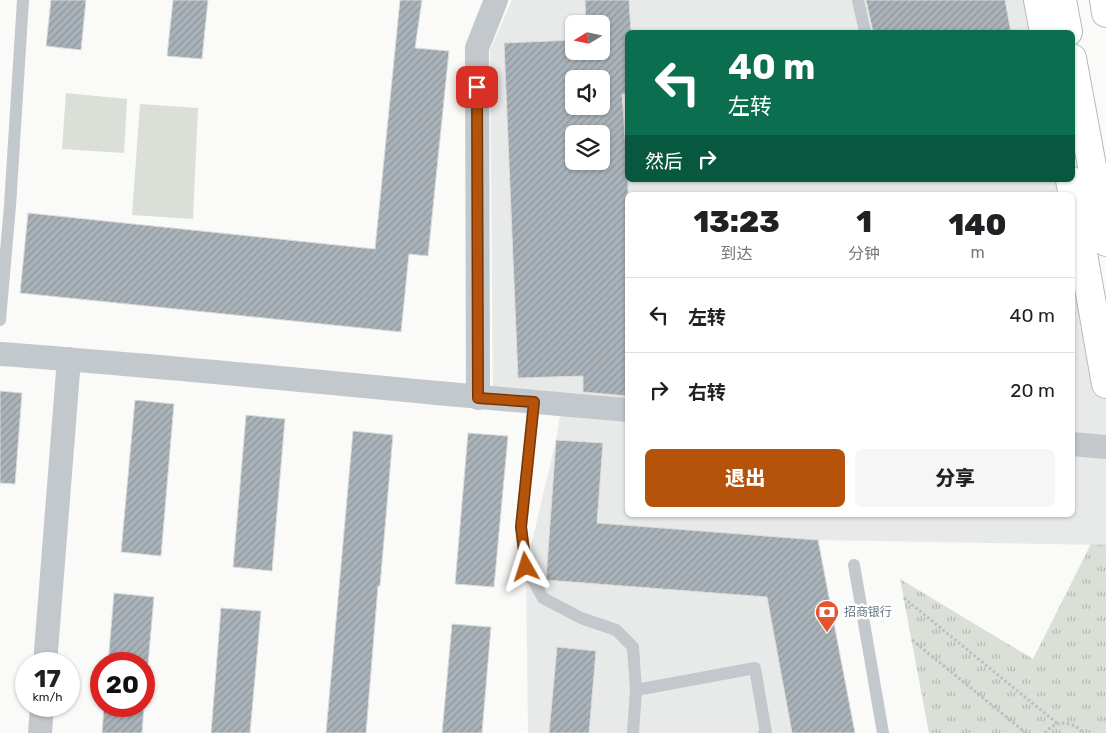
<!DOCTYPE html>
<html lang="zh">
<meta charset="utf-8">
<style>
:root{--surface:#fff;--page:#f6f6f6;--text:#202124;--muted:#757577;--line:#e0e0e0;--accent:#b45309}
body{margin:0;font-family:Rubik,"Noto Sans SC",sans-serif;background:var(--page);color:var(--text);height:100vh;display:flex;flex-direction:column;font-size:19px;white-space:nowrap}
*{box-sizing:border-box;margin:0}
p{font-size:16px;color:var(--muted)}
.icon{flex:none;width:28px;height:28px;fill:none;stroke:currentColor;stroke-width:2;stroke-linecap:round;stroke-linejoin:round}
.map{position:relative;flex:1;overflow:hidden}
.sheet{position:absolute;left:625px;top:192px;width:450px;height:325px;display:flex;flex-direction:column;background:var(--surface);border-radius:8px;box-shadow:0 1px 4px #0004}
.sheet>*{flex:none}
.banner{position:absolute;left:625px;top:30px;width:450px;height:152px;border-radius:8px;box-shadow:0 1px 4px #0004;background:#0b6e4f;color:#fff;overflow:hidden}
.needle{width:32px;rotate:260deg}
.buttons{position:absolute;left:565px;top:15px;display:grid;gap:10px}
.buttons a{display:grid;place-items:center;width:45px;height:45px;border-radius:8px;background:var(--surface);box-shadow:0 1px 4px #0004;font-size:25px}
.speed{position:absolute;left:15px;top:652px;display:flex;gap:10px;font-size:25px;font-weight:700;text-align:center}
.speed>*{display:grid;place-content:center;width:65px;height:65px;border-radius:50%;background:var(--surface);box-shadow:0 1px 4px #0004;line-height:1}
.speed small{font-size:12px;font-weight:400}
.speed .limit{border:8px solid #d22;background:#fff;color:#111}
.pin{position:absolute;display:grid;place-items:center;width:42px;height:42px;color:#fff;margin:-21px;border-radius:10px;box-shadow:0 2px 8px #0006}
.me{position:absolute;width:55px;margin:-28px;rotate:354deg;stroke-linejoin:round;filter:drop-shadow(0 0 4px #0008)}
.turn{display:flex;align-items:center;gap:18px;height:105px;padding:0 20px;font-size:22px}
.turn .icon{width:65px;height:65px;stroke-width:2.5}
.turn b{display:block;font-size:35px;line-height:42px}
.then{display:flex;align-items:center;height:48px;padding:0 20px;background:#0003;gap:10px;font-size:19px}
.eta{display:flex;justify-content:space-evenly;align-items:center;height:85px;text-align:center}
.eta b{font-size:30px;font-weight:800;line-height:35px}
.primary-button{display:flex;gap:10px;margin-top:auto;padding:10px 20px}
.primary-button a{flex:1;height:58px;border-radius:8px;background:var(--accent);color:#fff;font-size:20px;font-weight:800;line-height:58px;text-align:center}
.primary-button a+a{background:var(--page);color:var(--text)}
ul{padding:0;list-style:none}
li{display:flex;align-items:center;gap:15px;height:75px;padding:0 20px;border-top:1px solid var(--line)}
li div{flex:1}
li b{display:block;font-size:19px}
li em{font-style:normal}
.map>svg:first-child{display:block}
.built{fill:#e8e9e9;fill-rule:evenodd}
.park{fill:url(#park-tufts)}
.pitch{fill:#dadfd7}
.building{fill:url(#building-hatch);stroke:#dcdcda;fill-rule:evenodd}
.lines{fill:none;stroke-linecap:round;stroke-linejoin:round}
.primary-casing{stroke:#b5babe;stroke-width:30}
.highway-casing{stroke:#b4b9bd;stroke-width:30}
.path{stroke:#bbbfc2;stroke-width:3;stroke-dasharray:2.5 2.5;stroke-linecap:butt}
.lane{stroke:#c3c8cc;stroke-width:12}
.street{stroke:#c3c8cc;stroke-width:24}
.primary{stroke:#fff;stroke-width:28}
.highway{stroke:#fff;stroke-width:28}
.route-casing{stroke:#753606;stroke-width:12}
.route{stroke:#b45309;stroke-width:9}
.labels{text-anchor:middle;stroke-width:5;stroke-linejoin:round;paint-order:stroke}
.poi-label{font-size:12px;fill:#657683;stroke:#fff;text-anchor:start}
</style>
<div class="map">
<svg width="1106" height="733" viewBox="0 0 1106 733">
<defs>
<pattern id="park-tufts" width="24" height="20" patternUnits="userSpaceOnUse" patternTransform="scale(1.25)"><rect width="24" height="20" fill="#dadfd7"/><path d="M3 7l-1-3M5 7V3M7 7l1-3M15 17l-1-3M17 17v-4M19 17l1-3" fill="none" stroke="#b4b9b4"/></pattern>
<pattern id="building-hatch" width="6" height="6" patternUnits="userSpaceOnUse" patternTransform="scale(1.25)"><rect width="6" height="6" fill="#aab3b9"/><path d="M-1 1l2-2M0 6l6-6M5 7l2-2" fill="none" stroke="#8e969c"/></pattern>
</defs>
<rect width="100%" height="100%" fill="#fafaf8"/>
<path class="built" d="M 512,0 L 1030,0 L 1036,32 L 628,32 L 628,180 L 1065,180 L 1068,195 L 628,195 L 628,515 L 1072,515 L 1073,218 L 1106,390 L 1106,545 L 818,540 L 855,733 L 528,733 L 526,567 L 556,440 L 562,405 L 493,399 L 490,50 ZM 574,24 L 601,24 L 601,51 L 574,51 ZM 574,79 L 601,79 L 601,106 L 574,106 ZM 574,134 L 601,134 L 601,161 L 574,161 Z"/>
<path class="park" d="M 1091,544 L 1106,545 L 1106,733 L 929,733 L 900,579 L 1033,659 Z"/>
<path class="pitch" d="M 66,93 L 127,99 L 124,153 L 62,149 Z
M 140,104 L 198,108 L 193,219 L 132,215 Z"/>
<path class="building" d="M 51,0 L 86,0 L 81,50 L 46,46 Z
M 173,0 L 208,0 L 202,59 L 167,56 Z
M 400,0 L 422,0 L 415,48 L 449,51 L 428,256 L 409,254 L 401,332 L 20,293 L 28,213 L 375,249 Z
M 585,0 L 629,0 L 631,32 L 628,32 L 628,94 L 622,94 L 628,180 L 628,396 L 583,392 L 583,376 L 518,378 L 504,43 L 574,40 L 574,51 L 601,51 L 601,24 L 586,24 ZM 574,79 L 601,79 L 601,106 L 574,106 ZM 574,134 L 601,134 L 601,161 L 574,161 Z
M 866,0 L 1005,0 L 1011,32 L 873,32 Z
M 0,391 L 22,393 L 15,484 L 0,483 Z
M 135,400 L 174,404 L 161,556 L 121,552 Z
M 246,415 L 285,419 L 272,571 L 233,567 Z
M 353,431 L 393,435 L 380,586 L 378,586 L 366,733 L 326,733 Z
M 468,433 L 508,436 L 494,587 L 455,584 Z
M 556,440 L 603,443 L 597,523 L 818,540 L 855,733 L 792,733 L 767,597 L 546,580 Z
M 114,593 L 154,597 L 148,664 L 108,664 Z
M 221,608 L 261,611 L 250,733 L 211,733 Z
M 452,624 L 491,627 L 482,733 L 442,733 Z
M 557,647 L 596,651 L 589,733 L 549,733 Z
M 104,706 L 144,706 L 142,733 L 102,733 Z"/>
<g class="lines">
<g class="primary-casing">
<path id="primary" d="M 1038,0 L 1044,32
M 1070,180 L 1106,384"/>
</g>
<g class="highway-casing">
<path id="highway" d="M 1062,0 L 1068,32
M 1104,0 L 1106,13
M 1072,58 L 1106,242"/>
</g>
<path class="path" d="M 904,598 L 1058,724
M 912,640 L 1026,733
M 1045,733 C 1055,720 1073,720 1083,733"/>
<path class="lane" d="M 858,0 L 865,32
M 0,320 L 10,206 L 23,0
M 534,402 L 521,527 L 526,567 L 543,598 L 581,618 L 616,630 L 633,647 L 636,690
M 854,565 L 883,733
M 633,733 L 636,690 L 755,668 L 766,733 L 764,733"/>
<path class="street" d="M 0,354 C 209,369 418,393 628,410
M 478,398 L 477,48 L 496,0
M 1072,444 L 1106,447
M 45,664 L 69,359
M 40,733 L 42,706"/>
<use href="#primary" class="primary"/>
<use href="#highway" class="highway"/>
</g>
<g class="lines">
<g class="route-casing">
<path id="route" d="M 477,87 L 478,398 L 534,402 L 521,527 L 526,567"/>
</g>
<use href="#route" class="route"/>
</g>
<defs>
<g id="bank-pin" transform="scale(1.25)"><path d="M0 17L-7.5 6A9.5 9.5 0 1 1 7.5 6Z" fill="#e4572e" stroke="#fff"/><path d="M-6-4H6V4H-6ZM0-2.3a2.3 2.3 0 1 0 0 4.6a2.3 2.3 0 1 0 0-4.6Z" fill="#fff"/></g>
</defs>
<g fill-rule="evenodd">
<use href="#bank-pin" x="827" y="612"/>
</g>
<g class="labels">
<g class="poi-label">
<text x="844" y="616">招商银行</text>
</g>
</g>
</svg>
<div class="buttons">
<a><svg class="needle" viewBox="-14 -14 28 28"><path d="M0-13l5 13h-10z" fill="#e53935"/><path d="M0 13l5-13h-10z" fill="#757577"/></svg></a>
<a><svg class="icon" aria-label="sound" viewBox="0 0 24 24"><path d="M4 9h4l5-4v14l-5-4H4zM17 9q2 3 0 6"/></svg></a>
<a><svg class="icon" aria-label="layers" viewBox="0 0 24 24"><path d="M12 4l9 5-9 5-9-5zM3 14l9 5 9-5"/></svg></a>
</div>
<div class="speed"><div>17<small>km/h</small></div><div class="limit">20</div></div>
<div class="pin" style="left:477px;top:87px;background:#d93025"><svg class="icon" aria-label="arrive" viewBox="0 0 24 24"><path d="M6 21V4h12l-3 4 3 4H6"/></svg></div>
<svg class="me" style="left:526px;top:567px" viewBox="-20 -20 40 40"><path d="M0-17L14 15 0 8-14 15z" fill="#b45309" stroke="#fff" stroke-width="4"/></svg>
<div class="banner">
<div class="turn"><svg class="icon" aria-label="left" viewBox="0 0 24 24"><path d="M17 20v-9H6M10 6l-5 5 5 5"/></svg><div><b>40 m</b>左转</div></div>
<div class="then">然后<svg class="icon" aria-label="right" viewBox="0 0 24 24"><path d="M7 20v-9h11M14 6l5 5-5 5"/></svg></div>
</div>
<section class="sheet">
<div class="eta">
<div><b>13:23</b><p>到达</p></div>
<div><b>1</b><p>分钟</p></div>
<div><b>140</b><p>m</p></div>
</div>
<ul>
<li><svg class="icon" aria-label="left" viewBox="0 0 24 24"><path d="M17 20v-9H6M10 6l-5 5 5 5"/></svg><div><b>左转</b></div><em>40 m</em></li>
<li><svg class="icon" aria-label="right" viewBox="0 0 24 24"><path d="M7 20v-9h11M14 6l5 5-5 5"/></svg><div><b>右转</b></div><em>20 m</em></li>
</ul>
<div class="primary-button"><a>退出</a><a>分享</a></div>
</section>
</div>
